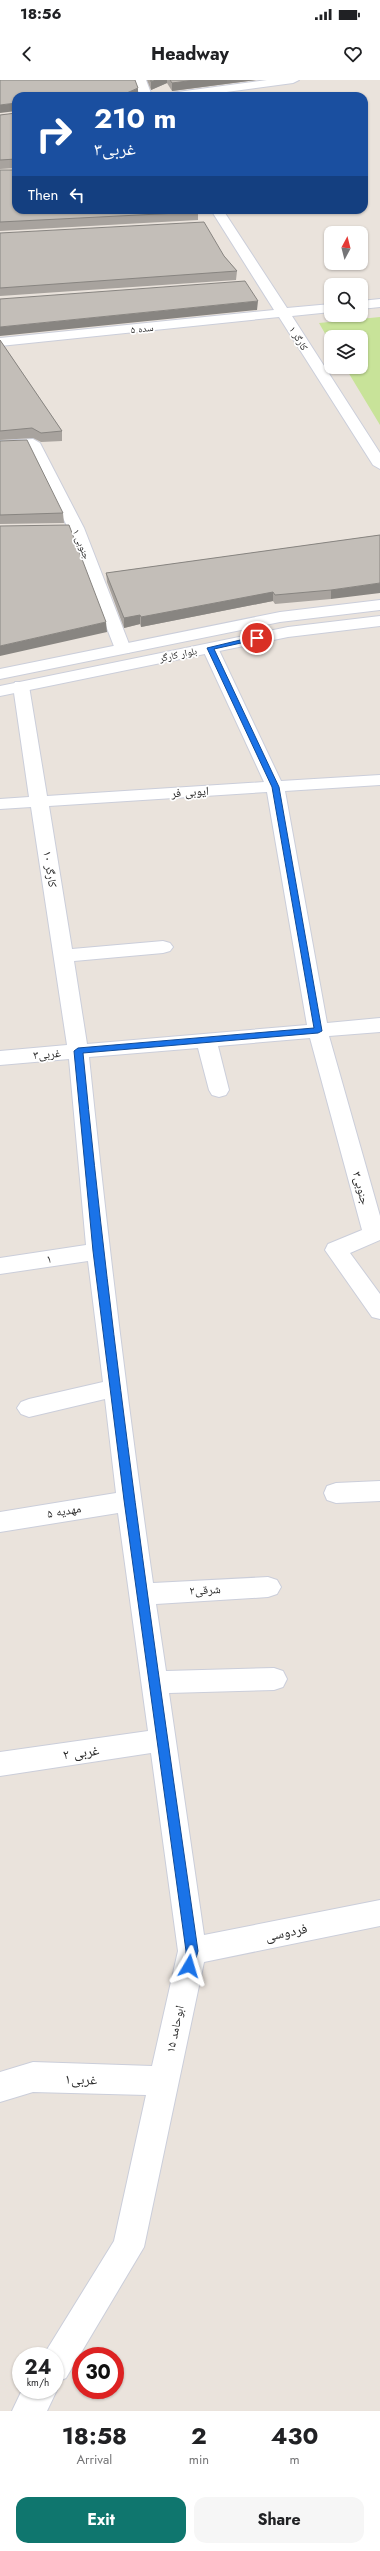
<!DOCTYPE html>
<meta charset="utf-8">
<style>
:root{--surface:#fff;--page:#f6f6f6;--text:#202124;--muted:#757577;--accent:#0f766e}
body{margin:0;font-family:Jost,"Noto Naskh Arabic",sans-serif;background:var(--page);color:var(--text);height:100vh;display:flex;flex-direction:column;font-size:15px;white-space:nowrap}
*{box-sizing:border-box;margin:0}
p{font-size:13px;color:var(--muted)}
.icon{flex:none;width:22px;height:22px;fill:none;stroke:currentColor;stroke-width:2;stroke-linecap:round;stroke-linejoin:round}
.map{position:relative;height:2331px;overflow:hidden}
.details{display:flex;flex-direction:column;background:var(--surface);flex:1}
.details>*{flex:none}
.top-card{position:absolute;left:12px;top:12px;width:356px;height:122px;border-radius:12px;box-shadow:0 1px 3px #0004;background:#1a4fa0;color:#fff;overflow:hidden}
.needle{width:26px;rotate:7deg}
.controls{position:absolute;left:324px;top:146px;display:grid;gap:8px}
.controls a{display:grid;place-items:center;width:44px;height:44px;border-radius:8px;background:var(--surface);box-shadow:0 1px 3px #0004;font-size:20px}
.speed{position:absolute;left:12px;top:2267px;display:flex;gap:8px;font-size:20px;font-weight:700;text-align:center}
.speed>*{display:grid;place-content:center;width:52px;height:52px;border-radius:50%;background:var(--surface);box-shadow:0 1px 3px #0004;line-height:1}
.speed small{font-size:10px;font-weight:400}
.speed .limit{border:6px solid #d22;background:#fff;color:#111}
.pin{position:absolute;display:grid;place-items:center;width:34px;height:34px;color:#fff;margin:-17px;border:2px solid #fff;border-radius:50%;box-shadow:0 1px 4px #0007}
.me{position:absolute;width:44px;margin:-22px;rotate:7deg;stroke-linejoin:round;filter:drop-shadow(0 0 3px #0008)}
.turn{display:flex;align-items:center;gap:14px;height:84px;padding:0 16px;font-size:18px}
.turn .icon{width:52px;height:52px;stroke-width:2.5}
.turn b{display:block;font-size:28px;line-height:34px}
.then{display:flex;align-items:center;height:38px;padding:0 16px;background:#0003;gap:8px;font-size:15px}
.eta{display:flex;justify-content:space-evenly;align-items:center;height:68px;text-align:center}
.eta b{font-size:24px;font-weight:700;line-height:28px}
.primary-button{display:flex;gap:8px;margin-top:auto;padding:8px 16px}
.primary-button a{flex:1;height:46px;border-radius:12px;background:var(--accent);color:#fff;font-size:16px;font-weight:700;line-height:46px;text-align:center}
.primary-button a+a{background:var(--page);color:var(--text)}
.status{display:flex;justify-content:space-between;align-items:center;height:28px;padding:0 20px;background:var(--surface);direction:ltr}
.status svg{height:11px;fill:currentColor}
header{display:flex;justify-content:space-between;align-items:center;height:52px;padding:0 16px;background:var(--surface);font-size:18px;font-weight:700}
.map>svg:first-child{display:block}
.pitch{fill:#c8e399}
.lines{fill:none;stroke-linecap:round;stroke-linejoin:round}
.minor-casing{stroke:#cbceda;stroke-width:2}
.secondary-casing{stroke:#cbceda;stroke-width:2}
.minor{fill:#fff;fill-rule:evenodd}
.secondary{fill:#fff;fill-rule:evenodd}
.wall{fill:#a8a39e}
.shaded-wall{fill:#888581}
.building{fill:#c3beb8;stroke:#888581}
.route{fill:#1a73e8;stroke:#114b97}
.labels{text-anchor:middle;stroke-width:3.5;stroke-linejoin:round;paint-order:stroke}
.far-street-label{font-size:10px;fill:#292929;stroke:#fff}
.street-label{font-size:12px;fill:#292929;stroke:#fff}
.near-street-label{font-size:14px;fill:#292929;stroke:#fff}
</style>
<div class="status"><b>18:56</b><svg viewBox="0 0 49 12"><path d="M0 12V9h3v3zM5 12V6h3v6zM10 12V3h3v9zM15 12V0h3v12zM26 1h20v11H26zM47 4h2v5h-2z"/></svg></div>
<header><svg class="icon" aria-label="back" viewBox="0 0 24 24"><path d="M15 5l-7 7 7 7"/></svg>Headway<svg class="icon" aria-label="heart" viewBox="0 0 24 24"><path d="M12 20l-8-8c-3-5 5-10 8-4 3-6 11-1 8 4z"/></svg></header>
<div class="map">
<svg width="380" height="2331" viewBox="0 0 380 2331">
<rect width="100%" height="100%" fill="#eae3dc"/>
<path class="pitch" d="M 380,237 L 380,345 L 345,287 L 361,287 L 361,257 L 331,257 L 331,264 L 319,243 Z"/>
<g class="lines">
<g class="minor-casing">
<path id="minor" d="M 134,0 L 146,0 L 152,16 L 140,16 Z
M 267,0 L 299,0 L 293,3 L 197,16 L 164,16 L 170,13 Z
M 211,130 L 223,130 L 287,228 L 331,224 L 331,232 L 292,236 L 380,373 L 380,389 L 373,385 L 279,237 L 0,266 L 0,258 L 274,230 Z
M 380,219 L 380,227 L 361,229 L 361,221 Z
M 33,359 L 40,363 L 84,448 L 131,569 L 129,573 L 117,573 L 115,569 L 68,448 L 28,368 L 0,369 L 0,361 Z
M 210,563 L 218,568 L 281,701 L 380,695 L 380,705 L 285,711 L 327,943 L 380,938 L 380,952 L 329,956 L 380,1136 L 380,1160 L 350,1173 L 380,1214 L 380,1239 L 372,1237 L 325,1170 L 328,1164 L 362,1150 L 310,958 L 218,966 L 229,1010 L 226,1015 L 219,1017 L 212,1015 L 209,1010 L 198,968 L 89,977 C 107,1153 128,1328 153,1503 L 268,1497 L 277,1500 L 281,1507 L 277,1514 L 268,1517 L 156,1524 L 166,1591 L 274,1588 L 283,1591 L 287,1599 L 283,1607 L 274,1610 L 169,1613 L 204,1855 L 380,1820 L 380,1846 L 204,1882 L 144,2167 L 66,2298 L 55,2303 L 55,2276 L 43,2276 L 114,2161 L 146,2015 L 33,2012 L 0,2022 L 0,1992 L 33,1982 L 152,1986 L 178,1871 L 151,1673 L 0,1696 L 0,1672 L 148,1651 L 118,1433 L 0,1452 L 0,1432 L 116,1413 L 105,1319 L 29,1337 L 21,1334 L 17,1328 L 21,1322 L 29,1319 L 103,1302 L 88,1181 L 0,1194 L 0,1178 L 86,1165 L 69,979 L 0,985 L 0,971 L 67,965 L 31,727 L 0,729 L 0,719 L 29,717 L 13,606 L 15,602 L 27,602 L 29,606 L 47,716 L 264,702 L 202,568 ZM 267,712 L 307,945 L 87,964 L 74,881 L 163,873 L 170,871 L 173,867 L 170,863 L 163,861 L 72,869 L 49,726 Z
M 380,1401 L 380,1421 L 336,1423 L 327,1420 L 324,1413 L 327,1406 L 336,1403 Z
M 55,2305 L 57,2310 L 47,2331 L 12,2331 L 22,2310 L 55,2310 Z"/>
</g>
<g class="secondary-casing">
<path id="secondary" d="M 380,520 L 380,530 L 280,542 L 0,599 L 0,589 L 280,532 Z
M 380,536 L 380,546 L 288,557 L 0,616 L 0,606 L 288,547 Z"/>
</g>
<use href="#minor" class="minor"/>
<use href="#secondary" class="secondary"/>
</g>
<path class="wall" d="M 147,0 L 256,0 L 172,11 L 167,3 L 151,10 Z
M 16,33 L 16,88 L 0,89 L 0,35 Z
M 0,90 L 198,132 L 198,140 L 0,151 Z
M 0,153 L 224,176 L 237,191 L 236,200 L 0,216 Z
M 0,260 L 62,351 L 62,361 L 41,362 L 33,358 L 0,360 Z
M 0,361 L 63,433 L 64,443 L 0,444 Z
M 380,455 L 331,519 L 275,524 L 273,521 L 141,547 L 140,544 L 124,548 L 107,502 L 106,493 Z"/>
<path class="shaded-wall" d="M 156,0 L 167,0 L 167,3 L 151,10 L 151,2 Z
M 195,0 L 256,0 L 172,11 L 172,3 Z
M 138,8 L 138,16 L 120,16 Z
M 16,23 L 16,31 L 0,33 L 0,25 Z
M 258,221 L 257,230 L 0,256 L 0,247 Z
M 380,503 L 380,513 L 331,519 L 331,510 Z
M 273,512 L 273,521 L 141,547 L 141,537 Z
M 140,535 L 140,544 L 124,548 L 124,538 Z
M 106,542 L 107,552 L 0,576 L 0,566 Z"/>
<path class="building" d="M 0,0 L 135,0 L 138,8 L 120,16 L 16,16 L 16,23 L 0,25 Z
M 151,0 L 156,0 L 151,2 Z
M 170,0 L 195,0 L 172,3 Z
M 16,33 L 16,79 L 0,80 L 0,35 Z
M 0,90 L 16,90 L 16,130 L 196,130 L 198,132 L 0,142 Z
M 204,142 L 224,176 L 237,191 L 0,208 L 0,153 Z
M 245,201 L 258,221 L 0,247 L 0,219 Z
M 0,260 L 62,351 L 41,353 L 32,348 L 0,351 Z
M 27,360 L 63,433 L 0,435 L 0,361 Z
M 69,445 L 106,542 L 0,566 L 0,446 Z
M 380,455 L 380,503 L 331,510 L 275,515 L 273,512 L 141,537 L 140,535 L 124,538 L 106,493 Z"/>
<path class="route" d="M 257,556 L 259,559 L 214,569 L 279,707 L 322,951 L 318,953 L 83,973 C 112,1274 155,1572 198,1871 L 193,1890 L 189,1891 L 183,1886 L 186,1871 L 124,1420 L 93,1171 L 74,971 L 78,968 L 314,948 L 272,707 L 207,568 Z"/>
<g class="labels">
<g class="far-street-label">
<text transform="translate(142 248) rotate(-6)" y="4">سده ۵</text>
<text transform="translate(299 258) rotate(58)" y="4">کارگر ۱</text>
<text transform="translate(82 464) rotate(68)" y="4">۱ جنوبی</text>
<text transform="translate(178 574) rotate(-12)" y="4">بلوار کارگر</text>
</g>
<g class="street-label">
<text transform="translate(190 712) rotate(-4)" y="4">ایوبی فر</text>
<text transform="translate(50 789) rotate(81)" y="4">کارگر ۱۰</text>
<text transform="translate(47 974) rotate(-5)" y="4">غربی۳</text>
<text transform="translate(361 1108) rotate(75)" y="4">جنوبی۳</text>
<text transform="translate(49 1179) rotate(-9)" y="4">۱</text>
<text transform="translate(64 1431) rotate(-10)" y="4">مهدیه ۵</text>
<text transform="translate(205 1510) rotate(-3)" y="4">شرقی۲</text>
<text transform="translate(175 1949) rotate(-78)" y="4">ابوحامد ۱۵</text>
</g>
<g class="near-street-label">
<text transform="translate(81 1672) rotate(-8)" y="5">۲ غربی</text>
<text transform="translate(286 1852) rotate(-12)" y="5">فردوسی</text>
<text transform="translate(81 1999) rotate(2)" y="5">غربی۱</text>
</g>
</g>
</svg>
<div class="controls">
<a><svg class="needle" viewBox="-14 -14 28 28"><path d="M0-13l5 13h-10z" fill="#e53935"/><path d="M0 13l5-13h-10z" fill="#757577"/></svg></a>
<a><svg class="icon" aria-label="search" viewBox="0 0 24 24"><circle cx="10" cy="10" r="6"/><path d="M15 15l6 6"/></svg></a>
<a><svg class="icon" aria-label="layers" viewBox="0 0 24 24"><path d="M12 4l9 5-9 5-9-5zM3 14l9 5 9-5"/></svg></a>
</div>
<div class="speed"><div>24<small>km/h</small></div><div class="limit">30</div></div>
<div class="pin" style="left:257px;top:558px;background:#d93025"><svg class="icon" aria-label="arrive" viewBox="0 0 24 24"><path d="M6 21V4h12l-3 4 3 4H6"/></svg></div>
<svg class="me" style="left:189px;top:1886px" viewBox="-20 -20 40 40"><path d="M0-17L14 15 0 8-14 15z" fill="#1a73e8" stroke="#fff" stroke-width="4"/></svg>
<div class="top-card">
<div class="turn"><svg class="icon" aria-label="right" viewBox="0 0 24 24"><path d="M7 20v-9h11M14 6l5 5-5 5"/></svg><div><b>210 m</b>غربی۳</div></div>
<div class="then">Then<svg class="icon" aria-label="left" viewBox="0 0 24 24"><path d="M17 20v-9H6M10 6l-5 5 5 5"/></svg></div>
</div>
</div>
<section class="details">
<div class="eta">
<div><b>18:58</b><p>Arrival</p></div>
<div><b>2</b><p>min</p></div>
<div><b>430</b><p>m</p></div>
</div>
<div class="primary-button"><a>Exit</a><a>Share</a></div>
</section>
